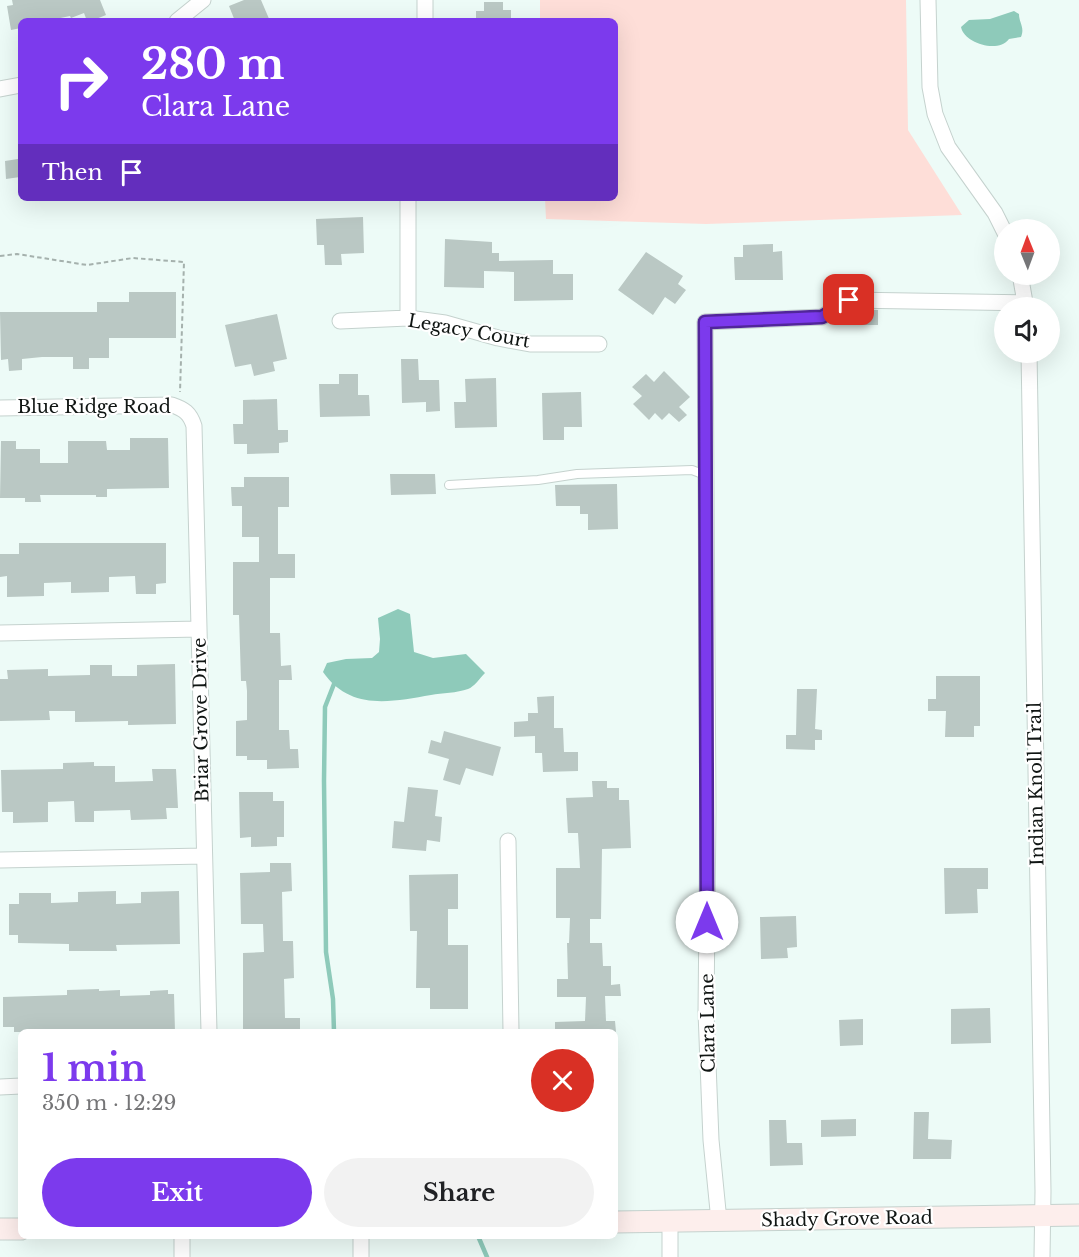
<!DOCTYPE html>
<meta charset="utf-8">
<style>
:root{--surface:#fff;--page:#f2f2f2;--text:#202124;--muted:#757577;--accent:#7c3aed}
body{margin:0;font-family:"Libre Baskerville",serif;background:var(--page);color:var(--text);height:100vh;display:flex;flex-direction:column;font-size:22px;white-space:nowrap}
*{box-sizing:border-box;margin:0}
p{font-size:20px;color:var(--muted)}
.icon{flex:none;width:33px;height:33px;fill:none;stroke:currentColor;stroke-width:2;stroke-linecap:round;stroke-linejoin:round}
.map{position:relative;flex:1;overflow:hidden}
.side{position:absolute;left:18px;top:1029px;width:600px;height:210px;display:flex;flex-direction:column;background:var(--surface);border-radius:9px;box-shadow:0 6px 24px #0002}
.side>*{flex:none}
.guide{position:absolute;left:18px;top:18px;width:600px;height:183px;border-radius:9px;box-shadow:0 6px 24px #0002;background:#7c3aed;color:#fff;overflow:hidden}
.needle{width:39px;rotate:359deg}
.fabs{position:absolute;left:994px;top:219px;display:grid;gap:12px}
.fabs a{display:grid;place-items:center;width:66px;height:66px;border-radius:50%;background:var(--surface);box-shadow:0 6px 24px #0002;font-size:30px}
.pin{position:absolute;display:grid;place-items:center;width:51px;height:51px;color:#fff;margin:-26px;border-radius:12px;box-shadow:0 3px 9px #0006}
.me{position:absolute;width:66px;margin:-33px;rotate:0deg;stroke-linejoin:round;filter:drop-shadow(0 0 4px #0008)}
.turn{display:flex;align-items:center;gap:21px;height:126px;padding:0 24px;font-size:27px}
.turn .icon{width:78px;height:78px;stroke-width:2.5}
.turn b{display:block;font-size:42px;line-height:51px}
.then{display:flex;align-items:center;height:57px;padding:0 24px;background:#0003;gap:12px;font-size:22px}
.round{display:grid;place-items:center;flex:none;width:63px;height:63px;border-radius:32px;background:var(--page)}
.summary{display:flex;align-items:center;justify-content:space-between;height:102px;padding:0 24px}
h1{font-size:36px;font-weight:700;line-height:45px;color:var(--accent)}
.primary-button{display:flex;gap:12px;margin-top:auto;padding:12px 24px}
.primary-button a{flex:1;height:69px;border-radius:36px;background:var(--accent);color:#fff;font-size:24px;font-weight:700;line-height:69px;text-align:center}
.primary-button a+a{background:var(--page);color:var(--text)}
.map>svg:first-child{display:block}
.green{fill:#feded8}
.water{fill:#8ecaba}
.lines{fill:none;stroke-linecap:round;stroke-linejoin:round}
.stream{stroke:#8ecaba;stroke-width:4.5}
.building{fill:#bac8c4}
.lane-casing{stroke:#c5d2ce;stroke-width:10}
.street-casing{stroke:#c5d2ce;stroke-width:17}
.secondary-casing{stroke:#c5d2ce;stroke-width:23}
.path{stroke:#a5b1ad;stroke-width:2;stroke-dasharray:4.5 3;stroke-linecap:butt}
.lane{stroke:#fff;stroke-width:8}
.street{stroke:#fff;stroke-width:15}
.secondary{stroke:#fdeeec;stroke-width:21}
.route-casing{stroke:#51269a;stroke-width:15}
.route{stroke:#7c3aed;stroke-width:10}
.labels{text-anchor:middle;stroke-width:4.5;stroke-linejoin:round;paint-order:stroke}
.street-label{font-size:18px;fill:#101513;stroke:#fff}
</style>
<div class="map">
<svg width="1079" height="1257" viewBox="0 0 1079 1257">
<rect width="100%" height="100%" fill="#edfbf7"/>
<path class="green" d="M 540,0 L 906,0 L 908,130 L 962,215 L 706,224 L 546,219 L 545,198 L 615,198 L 615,21 L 540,21 Z"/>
<path class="water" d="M 1014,11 L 1019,14 C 1019,23 1025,27 1021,37 L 1009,39 C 998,54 964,43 961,27 L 969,20 L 990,19 Z
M 398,609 L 410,614 L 414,652 L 433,658 L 466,654 L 485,673 C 480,678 474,687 468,689 C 457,693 442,693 431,695 C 391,702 350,711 323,672 L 327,663 L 346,659 L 372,658 L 379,652 L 380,639 L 378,618 Z"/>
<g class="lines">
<path class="stream" d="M 334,1032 L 333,999 L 326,952 L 324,781 L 325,707 L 334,684
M 478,1236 L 487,1257"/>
</g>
<path class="building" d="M 12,0 L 100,0 L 106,15 L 91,21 L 87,21 L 84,13 L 71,18 L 70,16 L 46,21 L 21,21 L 21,28 L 11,30 L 7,6 L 13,5 Z
M 244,0 L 261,0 L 270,21 L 235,21 L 229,6 Z
M 484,2 L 503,2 L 503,10 L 511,10 L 511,21 L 476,21 L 476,11 L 484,11 Z
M 18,159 L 20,177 L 6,179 L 5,161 Z
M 363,217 L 364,253 L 341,254 L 342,265 L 325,265 L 324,245 L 317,245 L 316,219 Z
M 445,239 L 492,242 L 492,253 L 499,253 L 499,261 L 553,260 L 553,274 L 573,274 L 573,300 L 514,301 L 514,272 L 484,271 L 484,288 L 444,287 Z
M 773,244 L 773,252 L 782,251 L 783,280 L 735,280 L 734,257 L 743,257 L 743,245 Z
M 646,252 L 683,276 L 678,284 L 686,290 L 675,304 L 665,297 L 653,315 L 618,290 Z
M 129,292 L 176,292 L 176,338 L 109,338 L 109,358 L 89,358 L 89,369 L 73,369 L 73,357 L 42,357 L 22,359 L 22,370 L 9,371 L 8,359 L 1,360 L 0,312 L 97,312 L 97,302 L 129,302 Z
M 852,310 L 878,310 L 878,325 L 850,325 Z
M 277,314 L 287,359 L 273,362 L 275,371 L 254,376 L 251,364 L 235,367 L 225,325 Z
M 401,359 L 418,359 L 419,380 L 439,380 L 440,411 L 426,412 L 426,402 L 402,403 Z
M 664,371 L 690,397 L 679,407 L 687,415 L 679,422 L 669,413 L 662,420 L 655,413 L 649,420 L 633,404 L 642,396 L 632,387 L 646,374 L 654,382 Z
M 339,374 L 358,374 L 358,395 L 369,395 L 370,416 L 320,417 L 319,384 L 339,384 Z
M 496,378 L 497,427 L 455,428 L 454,402 L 466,402 L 465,379 Z
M 581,392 L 582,427 L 564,427 L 564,440 L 543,440 L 542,393 Z
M 277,399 L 278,430 L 288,430 L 288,442 L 279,443 L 279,453 L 247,454 L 247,444 L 234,444 L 233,424 L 243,424 L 243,400 Z
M 130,438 L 168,438 L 169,488 L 107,489 L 107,497 L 96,497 L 96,495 L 40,495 L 41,502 L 25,502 L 25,498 L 0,498 L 1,441 L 16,441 L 16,449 L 40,449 L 40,463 L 68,463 L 68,441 L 106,441 L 107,450 L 130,450 Z
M 390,474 L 435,474 L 436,494 L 391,495 Z
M 244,477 L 289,477 L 289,507 L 278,507 L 278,554 L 295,554 L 295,578 L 270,578 L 270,633 L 280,633 L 281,666 L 291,665 L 292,680 L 279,680 L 279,730 L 289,730 L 290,749 L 298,749 L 299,768 L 267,769 L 267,760 L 247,760 L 247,756 L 236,756 L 236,721 L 247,720 L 247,691 L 246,681 L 241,681 L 239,615 L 233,615 L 233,562 L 259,562 L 259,537 L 242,537 L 242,506 L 232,506 L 231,487 L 244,487 Z
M 617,484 L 618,529 L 588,530 L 588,514 L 580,514 L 580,506 L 556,506 L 555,485 Z
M 19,543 L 166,543 L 166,583 L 156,584 L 156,594 L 136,594 L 135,576 L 109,577 L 109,592 L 71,593 L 71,582 L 44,583 L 44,596 L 7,597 L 7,576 L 0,577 L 0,554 L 19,554 Z
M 175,664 L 176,724 L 128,725 L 128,721 L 75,722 L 75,711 L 49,711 L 50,720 L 0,721 L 0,679 L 8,679 L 7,670 L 48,669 L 48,676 L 90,675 L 90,665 L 112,665 L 112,676 L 137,676 L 137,665 Z
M 936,676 L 980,676 L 980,726 L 974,726 L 974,737 L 945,737 L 946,711 L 928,711 L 928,699 L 936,699 Z
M 797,689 L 817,689 L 815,729 L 822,730 L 822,740 L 815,740 L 815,750 L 786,749 L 786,735 L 796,735 Z
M 554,696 L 554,728 L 563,728 L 564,752 L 578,752 L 578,771 L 543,772 L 542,753 L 535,753 L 535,736 L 514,737 L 514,722 L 528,721 L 528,713 L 538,713 L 537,697 Z
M 444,731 L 501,747 L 493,776 L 466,768 L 460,785 L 443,780 L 449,759 L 428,753 L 431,740 L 441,743 Z
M 94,762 L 94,766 L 115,766 L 115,782 L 153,781 L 152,769 L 176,769 L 178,808 L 166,808 L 167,819 L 131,820 L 130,810 L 94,811 L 94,822 L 75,822 L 74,801 L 48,802 L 48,822 L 13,823 L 13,812 L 2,812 L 1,770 L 63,769 L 63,763 Z
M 592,781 L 607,781 L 607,788 L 619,788 L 619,800 L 629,800 L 631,848 L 602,849 L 601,919 L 590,919 L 590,943 L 602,943 L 603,966 L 611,966 L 611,985 L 620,984 L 621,996 L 605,996 L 606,1021 L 615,1021 L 616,1032 L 555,1032 L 555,1022 L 585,1021 L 586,997 L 557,997 L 557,979 L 568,979 L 567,943 L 569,943 L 570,918 L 556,918 L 556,868 L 580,868 L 578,833 L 568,833 L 566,798 L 593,797 Z
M 408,787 L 438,790 L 435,816 L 442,817 L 440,842 L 427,840 L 426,851 L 392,848 L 394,821 L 404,822 Z
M 239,792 L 273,792 L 273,801 L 284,801 L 284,837 L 277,837 L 277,846 L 251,847 L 251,837 L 240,838 Z
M 270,863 L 291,863 L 292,891 L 282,892 L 283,941 L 293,941 L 294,978 L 284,979 L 285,1018 L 300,1018 L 300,1031 L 243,1032 L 243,953 L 264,952 L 263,924 L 241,924 L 240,873 L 270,872 Z
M 944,868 L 988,868 L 988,889 L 977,889 L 978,913 L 945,914 Z
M 458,874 L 458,909 L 448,909 L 448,945 L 468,945 L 468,1009 L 430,1009 L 430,988 L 416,988 L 417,931 L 410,931 L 409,875 Z
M 116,891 L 116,904 L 141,903 L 141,892 L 179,891 L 180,944 L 116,945 L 117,951 L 69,951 L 69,944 L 18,943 L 18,935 L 9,935 L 9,904 L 19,904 L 19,893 L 51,893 L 51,903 L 78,902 L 78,892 Z
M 796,916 L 797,947 L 787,948 L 788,958 L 761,959 L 760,917 Z
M 99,989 L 99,991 L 120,990 L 120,996 L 150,995 L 150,991 L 168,990 L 168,994 L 174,994 L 175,1032 L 145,1032 L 145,1029 L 121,1029 L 121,1032 L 14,1032 L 14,1027 L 3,1027 L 3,997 L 67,995 L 67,990 Z
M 990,1008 L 991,1043 L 951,1044 L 951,1009 Z
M 863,1019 L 863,1045 L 840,1046 L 839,1020 Z
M 914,1112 L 929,1112 L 928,1139 L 952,1140 L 951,1159 L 913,1159 Z
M 856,1119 L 856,1136 L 821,1137 L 821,1120 Z
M 769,1120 L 786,1120 L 787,1143 L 802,1143 L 803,1165 L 770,1166 Z"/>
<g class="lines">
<g class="lane-casing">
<path id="lane" d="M 449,485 L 538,480 L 577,474 L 692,470 L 705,475"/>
</g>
<g class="street-casing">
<path id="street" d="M 928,0 L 930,87 L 935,114 L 948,147 L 995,213 L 1005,233
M 177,21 L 203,0
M 425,21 L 425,0
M 0,89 L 21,85
M 1020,274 L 1026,308
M 408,318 L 408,198
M 340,321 L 408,318 L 445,323 L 498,338 L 530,344 L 599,344
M 1029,352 L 1043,1191 L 1042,1257
M 0,408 L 172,405 C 184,409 190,413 194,426 L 209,1032
M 0,633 L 199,629
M 508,841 L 511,1032
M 0,860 L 204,856
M 0,1087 L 21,1086
M 670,1221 L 670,1257
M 719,1221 L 711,1140 L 706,1012 L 708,810 L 705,322 L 822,317 L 849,300 L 1026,303
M 182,1236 L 182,1257
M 361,1236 L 361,1257"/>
</g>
<g class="secondary-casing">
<path id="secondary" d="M 615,1222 L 1079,1215
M 0,1229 L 21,1229"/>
</g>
<path class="path" d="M 0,256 L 17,254 L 87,265 L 133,258 L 184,262 L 180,392"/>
<use href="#lane" class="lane"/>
<use href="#street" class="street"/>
<use href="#secondary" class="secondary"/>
</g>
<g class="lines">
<g class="route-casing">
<path id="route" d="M 707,922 L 705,322 L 822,317 L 849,300"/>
</g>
<use href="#route" class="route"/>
</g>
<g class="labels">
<g class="street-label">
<text transform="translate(469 331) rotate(10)" y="6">Legacy Court</text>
<text x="94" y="413">Blue Ridge Road</text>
<text transform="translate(201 720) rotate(-91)" y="6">Briar Grove Drive</text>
<text transform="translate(1036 784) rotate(-91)" y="6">Indian Knoll Trail</text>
<text transform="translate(708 1023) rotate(-91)" y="6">Clara Lane</text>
<text transform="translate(847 1219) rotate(-1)" y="6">Shady Grove Road</text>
</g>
</g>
</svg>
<div class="fabs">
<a><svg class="needle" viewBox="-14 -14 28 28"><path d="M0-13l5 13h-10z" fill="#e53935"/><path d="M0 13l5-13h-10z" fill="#757577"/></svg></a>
<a><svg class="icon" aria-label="sound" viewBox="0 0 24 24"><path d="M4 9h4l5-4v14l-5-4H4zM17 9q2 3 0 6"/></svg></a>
</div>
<div class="pin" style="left:849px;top:300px;background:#d93025"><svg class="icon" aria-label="arrive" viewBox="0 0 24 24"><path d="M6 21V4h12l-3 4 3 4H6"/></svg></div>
<svg class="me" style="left:707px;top:922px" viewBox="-20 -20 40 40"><circle r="19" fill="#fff"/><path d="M0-13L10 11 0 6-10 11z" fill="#7c3aed"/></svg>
<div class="guide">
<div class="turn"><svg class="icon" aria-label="right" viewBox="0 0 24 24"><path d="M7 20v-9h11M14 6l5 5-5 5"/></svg><div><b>280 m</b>Clara Lane</div></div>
<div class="then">Then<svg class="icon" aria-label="arrive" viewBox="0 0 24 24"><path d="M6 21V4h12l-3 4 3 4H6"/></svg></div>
</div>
<section class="side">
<div class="summary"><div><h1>1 min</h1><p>350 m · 12:29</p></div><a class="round" style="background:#d93025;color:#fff"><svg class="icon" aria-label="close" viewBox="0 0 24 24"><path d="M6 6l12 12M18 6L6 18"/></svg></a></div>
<div class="primary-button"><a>Exit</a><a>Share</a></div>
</section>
</div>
